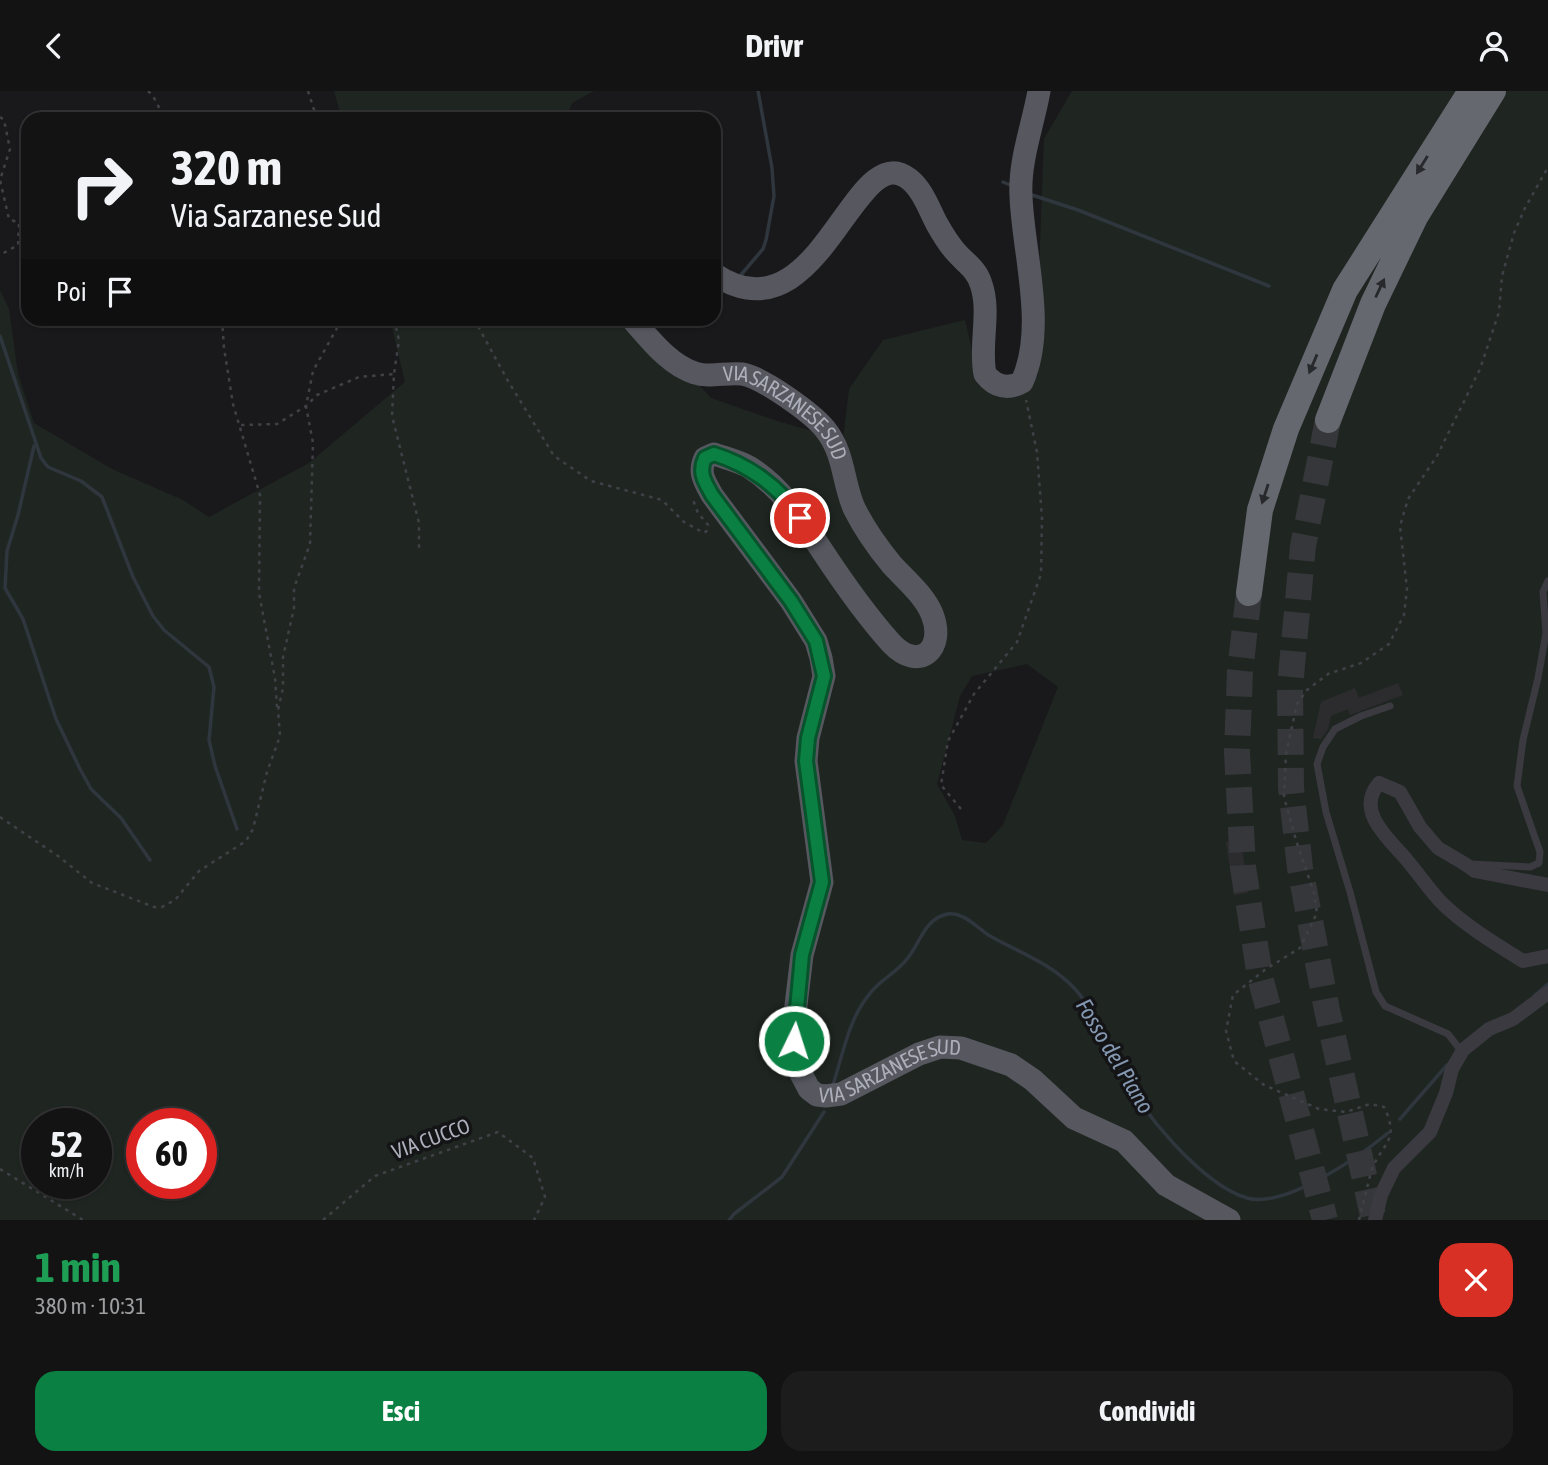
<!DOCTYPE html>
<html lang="it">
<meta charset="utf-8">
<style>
:root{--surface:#131314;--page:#1c1c1d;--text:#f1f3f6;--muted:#9d9ea0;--line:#323234;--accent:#0b8043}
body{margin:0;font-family:"Asap Condensed",sans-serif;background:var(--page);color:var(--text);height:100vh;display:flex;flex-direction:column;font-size:26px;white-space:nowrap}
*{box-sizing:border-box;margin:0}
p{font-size:23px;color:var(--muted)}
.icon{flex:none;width:38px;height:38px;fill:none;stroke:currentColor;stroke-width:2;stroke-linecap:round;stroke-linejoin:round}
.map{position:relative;height:1129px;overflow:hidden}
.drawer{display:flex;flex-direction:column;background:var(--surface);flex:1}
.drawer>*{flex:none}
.guide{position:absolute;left:21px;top:21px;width:700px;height:214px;border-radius:21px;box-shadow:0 2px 5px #0004,0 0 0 2px var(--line);background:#131314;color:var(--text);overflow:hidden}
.speed{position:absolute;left:21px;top:1017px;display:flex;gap:14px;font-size:35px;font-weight:700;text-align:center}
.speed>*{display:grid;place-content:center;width:91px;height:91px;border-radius:50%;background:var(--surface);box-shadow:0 2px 5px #0004,0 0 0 2px var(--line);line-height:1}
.speed small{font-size:18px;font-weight:400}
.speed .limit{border:10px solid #d22;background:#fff;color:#111}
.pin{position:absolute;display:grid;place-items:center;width:60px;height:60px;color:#fff;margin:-30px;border:4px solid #fff;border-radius:50%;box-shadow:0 2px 7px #0007}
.me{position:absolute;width:77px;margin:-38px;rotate:4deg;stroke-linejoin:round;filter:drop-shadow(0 0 5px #0008)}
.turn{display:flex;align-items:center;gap:24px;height:147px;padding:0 35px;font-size:32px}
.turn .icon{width:91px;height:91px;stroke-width:2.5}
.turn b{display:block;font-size:49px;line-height:60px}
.then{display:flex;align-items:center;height:66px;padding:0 35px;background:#0003;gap:14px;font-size:26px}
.round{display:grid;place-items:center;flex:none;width:74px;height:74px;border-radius:21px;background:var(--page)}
.headline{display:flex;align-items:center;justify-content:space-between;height:119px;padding:0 35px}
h1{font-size:42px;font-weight:700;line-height:52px;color:#1e9e55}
.primary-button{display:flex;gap:14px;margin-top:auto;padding:14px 35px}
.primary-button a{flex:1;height:80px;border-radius:21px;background:var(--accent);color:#fff;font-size:28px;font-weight:700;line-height:80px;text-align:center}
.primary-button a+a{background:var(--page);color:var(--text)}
header{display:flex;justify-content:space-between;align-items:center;height:91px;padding:0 35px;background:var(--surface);font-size:32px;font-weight:700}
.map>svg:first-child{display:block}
.green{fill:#1f2621;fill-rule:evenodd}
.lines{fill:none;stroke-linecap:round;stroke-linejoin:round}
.stream{stroke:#2f363e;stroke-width:3.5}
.building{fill:#2c2c2f}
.motorway-tunnel{stroke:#36373b;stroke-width:26;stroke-dasharray:26 13;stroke-linecap:butt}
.path{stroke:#404147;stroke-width:2.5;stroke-dasharray:3.5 5;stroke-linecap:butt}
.service{stroke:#3a3a40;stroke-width:7}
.minor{stroke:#3a3a40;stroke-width:14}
.primary{stroke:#56575f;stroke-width:23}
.motorway{stroke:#666870;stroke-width:26}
.oneway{fill:#28292c}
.route-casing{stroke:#07532c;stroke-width:18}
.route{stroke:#0b8043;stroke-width:12}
.labels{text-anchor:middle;stroke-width:7;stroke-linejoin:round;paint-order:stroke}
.street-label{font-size:21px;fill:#acafba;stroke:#141416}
.water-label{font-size:23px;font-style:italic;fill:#8598b2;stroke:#141416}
</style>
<header><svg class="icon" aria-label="back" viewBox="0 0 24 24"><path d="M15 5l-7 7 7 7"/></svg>Drivr<svg class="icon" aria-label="person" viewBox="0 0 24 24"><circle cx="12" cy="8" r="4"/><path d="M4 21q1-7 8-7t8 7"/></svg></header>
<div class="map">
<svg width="1548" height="1129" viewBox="0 0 1548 1129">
<rect width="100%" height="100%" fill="#19191b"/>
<path class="green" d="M 334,0 L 594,0 L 572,12 L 566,28 L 342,28 Z
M 1072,0 L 1548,0 L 1548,1129 L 0,1129 L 0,199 L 9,218 L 18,283 L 34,332 L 112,378 L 183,409 L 209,426 L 309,372 L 405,291 L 390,228 L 638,228 L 711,307 L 777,330 L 843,349 L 849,298 L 883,249 L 965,229 L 979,289 L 1007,305 L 1038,284 L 1038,208 L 1044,48 ZM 1027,573 L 1058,596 L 1003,734 L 986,752 L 962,749 L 955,725 L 937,693 L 960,605 L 972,585 ZM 37,1032 L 96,1032 L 96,1092 L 37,1092 ZM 142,1032 L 201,1032 L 201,1092 L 142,1092 Z"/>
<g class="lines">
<path class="stream" d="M 1003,91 L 1010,94
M 1032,104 L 1078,119 L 1269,195
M 740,185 L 763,158 L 766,149 L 774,105 L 772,77 L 758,0
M 0,245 L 41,367 L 48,376 L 81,390 L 102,406 L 133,486 L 153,525 L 164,539 L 209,576 L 214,596 L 209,649 L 215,675 L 237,738
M 34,355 L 18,424 L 7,460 L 5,497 L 23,528 L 56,628 L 80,678 L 91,698 L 121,727 L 150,769
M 1534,905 L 1548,893
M 832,997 C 843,964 848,927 872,900 C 882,888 897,881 907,868 C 919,854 924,830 944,824 C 962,818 977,837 990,845 C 1020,862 1051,872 1075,898 C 1092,916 1107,954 1119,977 C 1139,1018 1202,1094 1247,1107 C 1285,1118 1360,1065 1388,1042
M 1400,1028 L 1447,974
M 729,1129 L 734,1123 L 782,1086 L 824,1021"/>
</g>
<path class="building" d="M 1398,592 L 1403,604 L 1350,624 L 1348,618 L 1331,625 L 1328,638 L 1321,648 L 1313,647 L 1321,611 L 1355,597 L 1359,607 Z
M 1241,749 L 1248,802 L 1234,804 L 1226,751 Z"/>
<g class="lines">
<path class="motorway-tunnel" d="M 1328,329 L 1303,455 L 1290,596 L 1291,697 L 1300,777 L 1327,919 L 1374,1129
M 1249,502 L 1240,580 L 1237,661 L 1243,776 L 1260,886 L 1325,1129"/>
<path class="path" d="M 148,0 L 153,5 L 165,28
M 308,0 L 317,28
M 0,26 L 4,29 L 10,58 L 0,89 L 9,128 L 19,132 L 18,154 L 0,164
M 222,228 L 224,257 L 233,313 L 260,404 L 259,502 L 275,587 L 277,616
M 394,228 L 399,249 L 394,283 L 392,325 L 419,432 L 419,461
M 474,228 L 508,290 L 554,365 L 591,390 L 662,409 L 684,431 L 704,442 L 708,439 L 708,434 L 698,422 L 693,409
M 241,334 L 277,333 L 306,315 L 317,304 L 359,286 L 394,283
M 961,718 L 941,694 L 948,650 L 974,603 L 1017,551 L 1041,483 L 1042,427 L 1037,361 L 1026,309
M 0,726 L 58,765 L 92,792 L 154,816 L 162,816 L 175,809 L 199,780 L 246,750 L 253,738 L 267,681 L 280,645 L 278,619 L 283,597 L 283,566 L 294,517 L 294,497 L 310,453 L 313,352 L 306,315 L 313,280 L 342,228
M 0,1078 L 83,1129
M 323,1129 L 375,1085 L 498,1041 L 533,1067 L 545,1106 L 534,1129
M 1359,1129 C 1363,1113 1367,1097 1371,1081 C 1381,1052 1401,1051 1384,1016 L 1370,1013 L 1346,1021 L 1319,1018 L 1264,994 L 1234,970 L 1226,940 L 1233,904 L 1266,878 L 1300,857 L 1317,822 L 1314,802 L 1296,749 L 1284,706 L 1286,663 L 1297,613 L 1307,599 L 1328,583 L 1361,572 L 1389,553 L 1404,524 L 1407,498 L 1400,435 L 1408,408 L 1437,365 L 1480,278 L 1499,221 L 1502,185 L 1514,142 L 1525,117 L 1548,76"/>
<path class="service" d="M 1390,615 L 1361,625 L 1335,638 L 1323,656 L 1317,673 L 1326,721 L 1350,801 L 1376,901 L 1385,915 L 1448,943 L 1462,961
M 1470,773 L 1530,776 L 1539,772 L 1540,761 L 1517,695 L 1523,649 L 1538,587 L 1546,542 L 1543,501 L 1548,490"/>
<path class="minor" d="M 1548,794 L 1475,780 L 1465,773 L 1438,757 L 1420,736 L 1400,701 L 1379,692 C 1355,720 1388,747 1406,768 C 1418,782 1428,797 1440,810 C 1461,832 1497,854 1523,870 L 1548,865
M 1375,1129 L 1381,1104 L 1394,1077 L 1430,1041 L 1446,1002 L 1452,978 L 1463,959 L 1489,938 L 1513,928 L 1548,902"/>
<g class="primary">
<path d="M 714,183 C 820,254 853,44 909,88 C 923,99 929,118 937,133 C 942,142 948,152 955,160 C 965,172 976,177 981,193 C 991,221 979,254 985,283 C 995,296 1008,299 1022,291 C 1047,236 1023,162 1021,105 C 1019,70 1033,34 1039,0"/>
<path id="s1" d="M 632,228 C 649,247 669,274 695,282 C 709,287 727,281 742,283 C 762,286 812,322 825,338 C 845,363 842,389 854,417 C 864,437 878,457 892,474 C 906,489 924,504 932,523 C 946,558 919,582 891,552 C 865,523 842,490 821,458 C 801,427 781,396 749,376 C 738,370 725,367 714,363 L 705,367 C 698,382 705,391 712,404 L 791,510 L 816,550 L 821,567 L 824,585 L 808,647 L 806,670 L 822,791 L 802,864 L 794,931 L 794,950 L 798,977 L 809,998 L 817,1004 L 826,1005 L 841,1003 L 919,963 L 940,956 L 961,957 L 1011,974 L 1033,989 L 1074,1027 L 1124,1050 L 1166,1094 L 1229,1129"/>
</g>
<path class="motorway" d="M 1328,329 L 1373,213 L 1415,126 L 1493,0
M 1249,502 L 1260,419 L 1286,338 L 1345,199 L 1471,0"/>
</g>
<defs><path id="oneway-solid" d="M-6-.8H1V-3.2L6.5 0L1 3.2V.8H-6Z" transform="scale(1.75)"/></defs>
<g class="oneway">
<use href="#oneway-solid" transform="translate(1422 74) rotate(122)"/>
<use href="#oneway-solid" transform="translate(1380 197) rotate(-65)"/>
<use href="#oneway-solid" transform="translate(1313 273) rotate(113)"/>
<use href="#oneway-solid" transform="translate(1265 403) rotate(108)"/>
</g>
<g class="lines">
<g class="route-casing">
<path id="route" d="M 794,950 L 802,864 L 822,791 L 806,670 L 808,647 L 824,585 L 816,550 L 791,510 L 712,404 C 705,391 698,382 705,367 L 714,363 C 749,374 780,396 800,427"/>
</g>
<use href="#route" class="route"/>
</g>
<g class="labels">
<g class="street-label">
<text dy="7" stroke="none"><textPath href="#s1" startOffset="189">VIA SARZANESE SUD</textPath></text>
<text dy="7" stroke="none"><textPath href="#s1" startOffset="1572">VIA SARZANESE SUD</textPath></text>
<text transform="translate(431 1048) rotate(-20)" y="7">VIA CUCCO</text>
</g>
<g class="water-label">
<text transform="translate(1115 965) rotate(59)" y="8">Fosso del Piano</text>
</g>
</g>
</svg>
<div class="speed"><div>52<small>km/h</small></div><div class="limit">60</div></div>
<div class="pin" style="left:800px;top:427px;background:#d93025"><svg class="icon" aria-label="arrive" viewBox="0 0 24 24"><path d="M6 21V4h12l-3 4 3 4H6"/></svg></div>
<svg class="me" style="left:794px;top:950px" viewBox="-20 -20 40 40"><circle r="17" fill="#0b8043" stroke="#fff" stroke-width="3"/><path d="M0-11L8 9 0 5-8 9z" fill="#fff"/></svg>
<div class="guide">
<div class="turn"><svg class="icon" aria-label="right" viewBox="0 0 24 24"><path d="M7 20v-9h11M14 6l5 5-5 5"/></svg><div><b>320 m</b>Via Sarzanese Sud</div></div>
<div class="then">Poi<svg class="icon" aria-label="arrive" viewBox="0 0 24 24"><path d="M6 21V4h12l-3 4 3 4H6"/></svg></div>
</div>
</div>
<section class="drawer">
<div class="headline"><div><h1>1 min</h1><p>380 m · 10:31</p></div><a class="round" style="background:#d93025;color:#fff"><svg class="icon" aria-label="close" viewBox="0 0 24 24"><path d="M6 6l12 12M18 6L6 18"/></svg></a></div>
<div class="primary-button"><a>Esci</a><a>Condividi</a></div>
</section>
